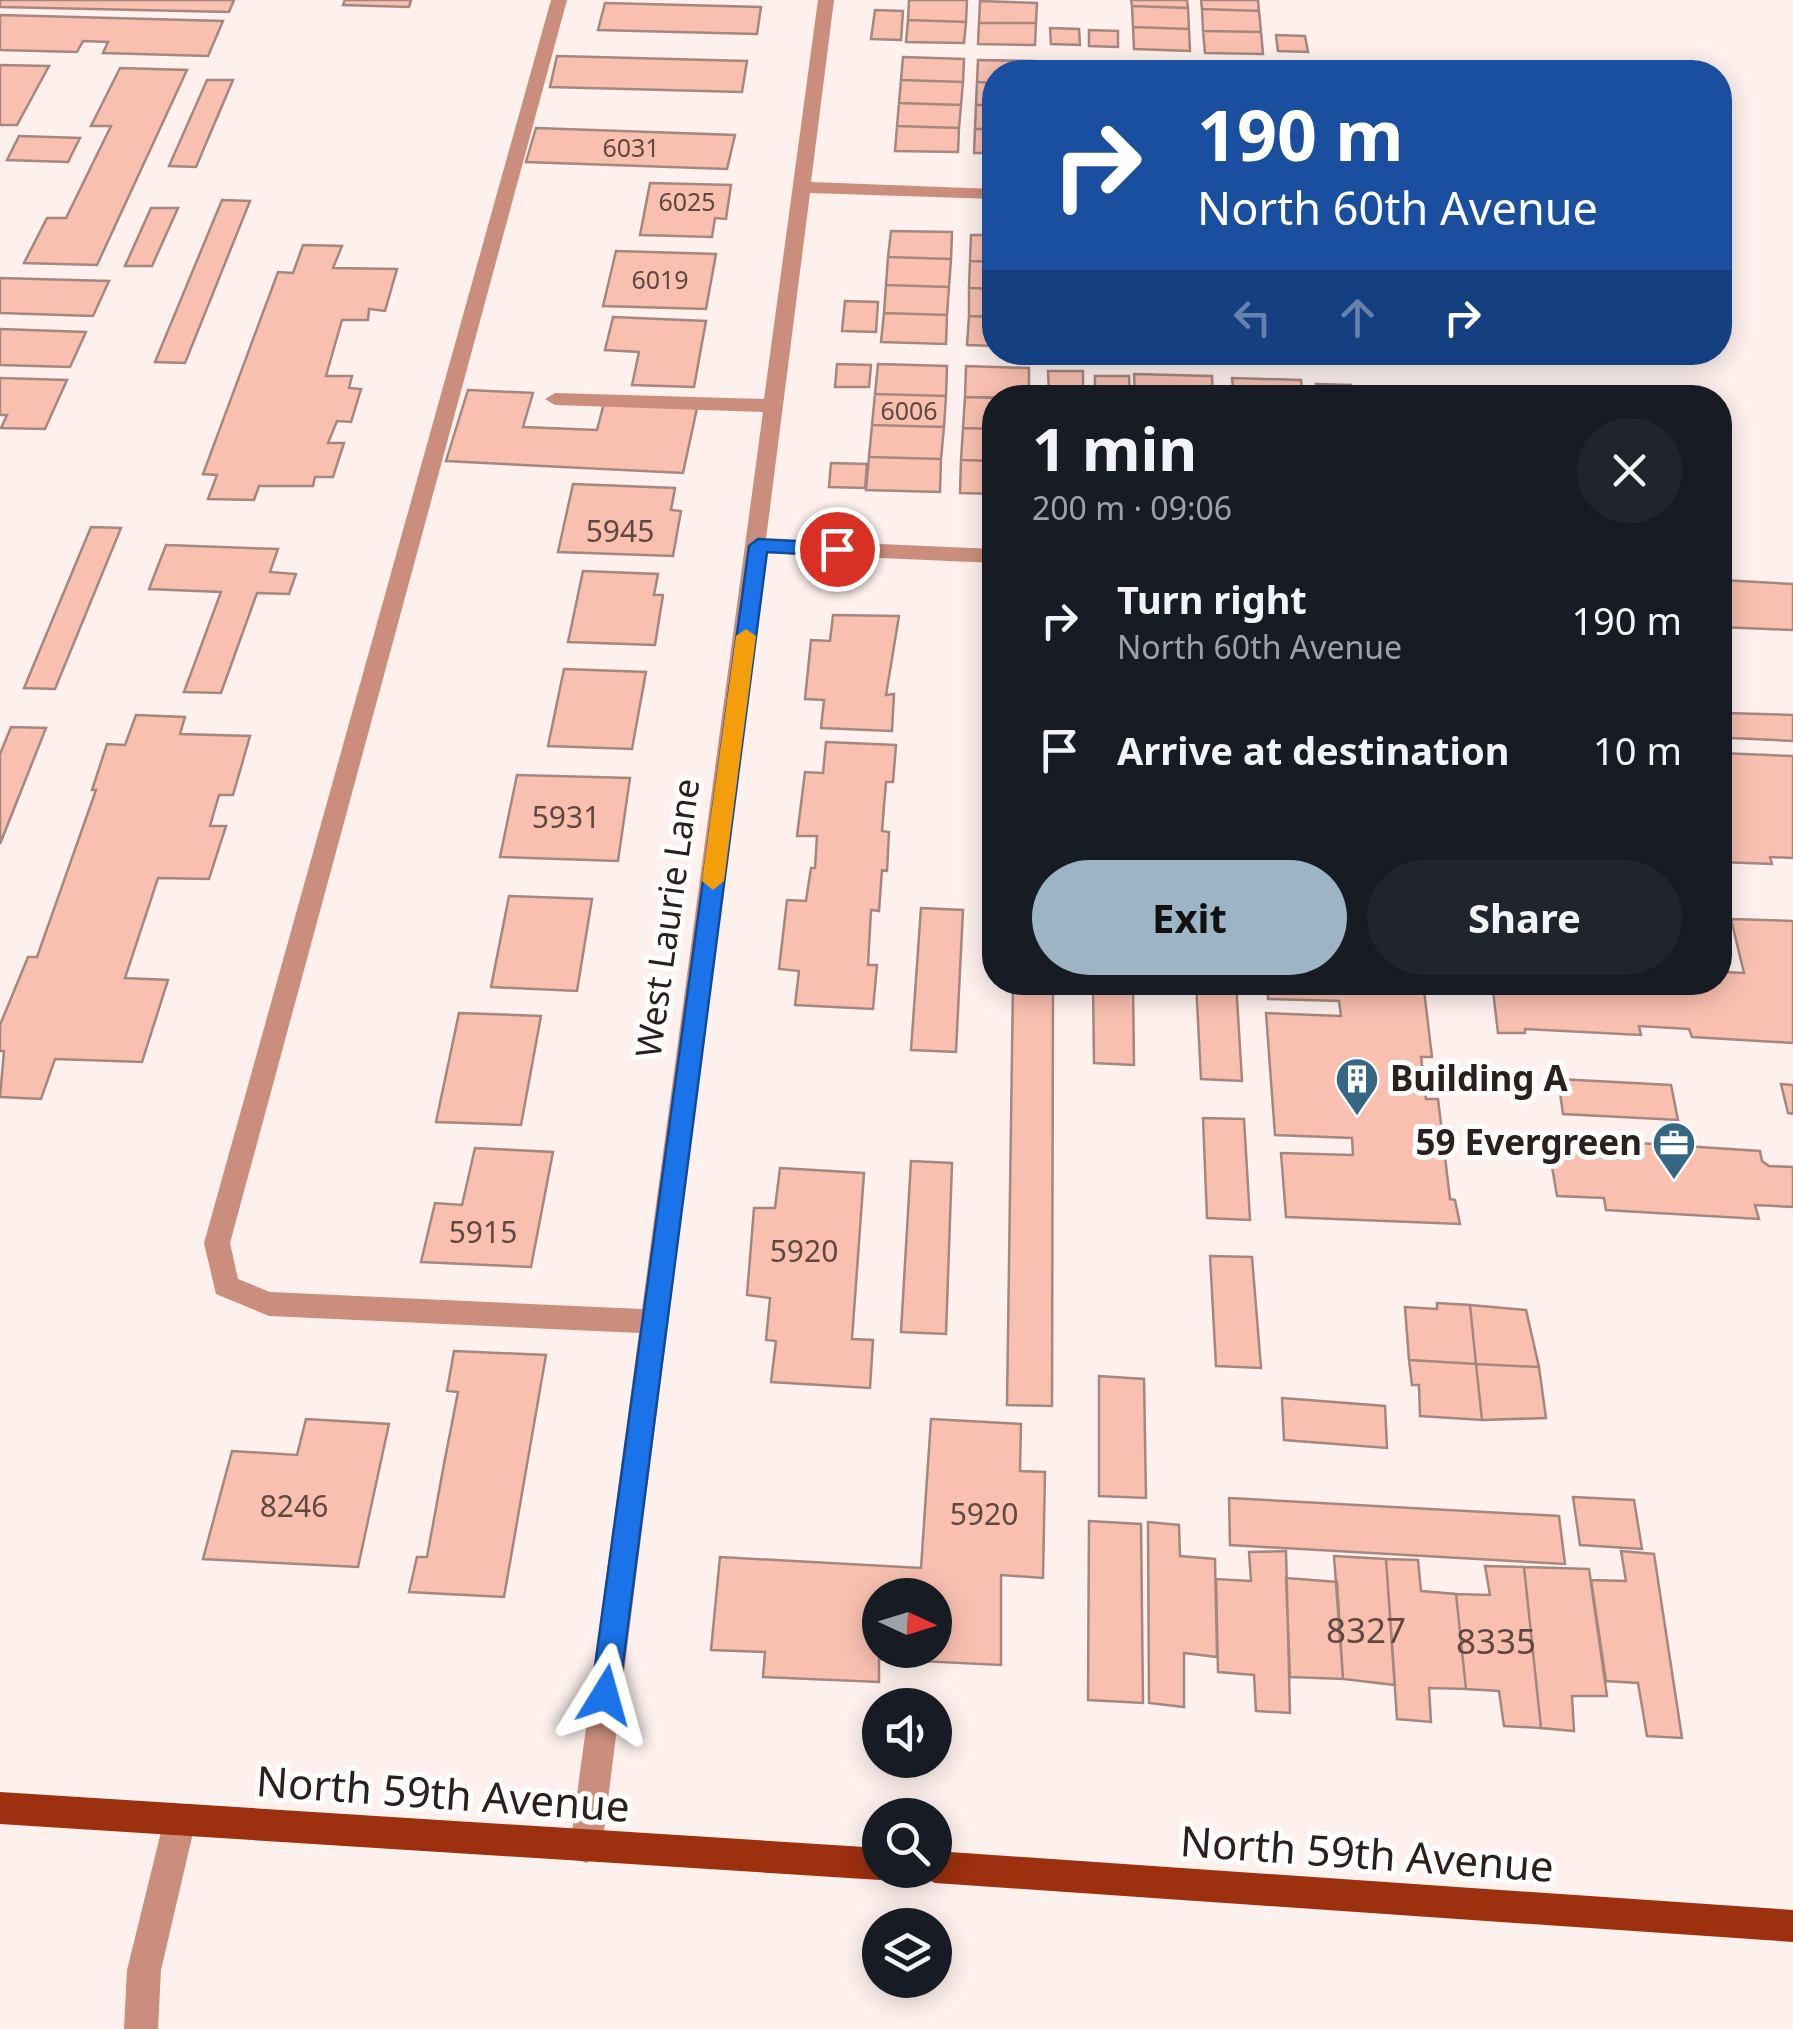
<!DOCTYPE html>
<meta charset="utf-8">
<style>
:root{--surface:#171b24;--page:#20242c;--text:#f1f3f6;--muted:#9ea1a6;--accent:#9cb4c3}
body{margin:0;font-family:"Noto Sans",sans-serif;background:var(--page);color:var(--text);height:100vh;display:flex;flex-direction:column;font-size:38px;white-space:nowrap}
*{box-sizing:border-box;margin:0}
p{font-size:32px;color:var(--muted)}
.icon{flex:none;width:55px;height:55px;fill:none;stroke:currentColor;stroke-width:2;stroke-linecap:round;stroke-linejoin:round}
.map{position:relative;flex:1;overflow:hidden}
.sheet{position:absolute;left:982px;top:385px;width:750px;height:610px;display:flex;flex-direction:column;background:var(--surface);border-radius:40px;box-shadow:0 5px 25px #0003}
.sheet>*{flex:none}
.banner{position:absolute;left:982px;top:60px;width:750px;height:305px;border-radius:40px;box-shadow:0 5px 25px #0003;background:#1a4fa0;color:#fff;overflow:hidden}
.needle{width:65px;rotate:94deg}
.buttons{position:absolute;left:862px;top:1578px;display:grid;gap:20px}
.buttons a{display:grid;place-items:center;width:90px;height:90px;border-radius:50%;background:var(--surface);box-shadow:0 5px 25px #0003;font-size:50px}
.pin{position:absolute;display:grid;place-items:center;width:85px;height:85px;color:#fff;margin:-42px;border:5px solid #fff;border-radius:50%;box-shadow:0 2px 10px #0007}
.me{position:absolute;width:110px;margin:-55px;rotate:8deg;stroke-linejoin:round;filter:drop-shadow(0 0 8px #0008)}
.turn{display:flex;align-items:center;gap:35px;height:210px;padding:0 50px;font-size:45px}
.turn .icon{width:130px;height:130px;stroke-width:2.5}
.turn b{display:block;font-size:70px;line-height:85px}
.lanes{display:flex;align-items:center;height:95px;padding:0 50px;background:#0003;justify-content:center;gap:50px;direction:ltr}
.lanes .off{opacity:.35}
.round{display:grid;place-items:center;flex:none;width:105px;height:105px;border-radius:52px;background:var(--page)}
.overview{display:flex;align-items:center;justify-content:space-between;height:170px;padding:0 50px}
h1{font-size:60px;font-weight:700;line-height:75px}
.primary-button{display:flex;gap:20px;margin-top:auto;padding:20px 50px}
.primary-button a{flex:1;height:115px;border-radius:60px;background:var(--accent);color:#111;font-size:40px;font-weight:700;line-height:115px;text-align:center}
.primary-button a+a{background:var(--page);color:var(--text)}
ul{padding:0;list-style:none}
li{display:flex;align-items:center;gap:30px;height:130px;padding:0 50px}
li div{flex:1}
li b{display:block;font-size:38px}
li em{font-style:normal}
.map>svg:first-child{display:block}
.building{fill:#f9c0b0;stroke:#a5877f;stroke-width:2.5;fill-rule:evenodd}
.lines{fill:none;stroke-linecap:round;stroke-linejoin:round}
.minor{fill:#cb8e7d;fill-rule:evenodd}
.major{fill:#9d300f;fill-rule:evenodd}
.route{fill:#1a73e8;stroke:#114b97;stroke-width:2.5}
.slow{fill:#f59e0b}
.labels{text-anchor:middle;stroke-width:10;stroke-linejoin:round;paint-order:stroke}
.far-number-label{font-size:25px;fill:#5f4842}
.number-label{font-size:30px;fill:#5f4842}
.street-label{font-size:35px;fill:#2c201d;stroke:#fff}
.poi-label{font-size:35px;font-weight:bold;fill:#2c201d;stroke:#fff;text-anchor:start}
.near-number-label{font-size:35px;fill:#5f4842}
.near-street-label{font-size:42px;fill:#2c201d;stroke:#fff}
</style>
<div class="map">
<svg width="1793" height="2029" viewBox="0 0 1793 2029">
<rect width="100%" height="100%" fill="#fef1ed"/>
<path class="building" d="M 0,0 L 234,0 L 229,12 L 0,7 Z
M 345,0 L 411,0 L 409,7 L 343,5 Z
M 909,0 L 967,0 L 966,22 L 908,20 Z
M 1131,0 L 1187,0 L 1188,8 L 1132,6 Z
M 1201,0 L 1258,0 L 1259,11 L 1202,9 Z
M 980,1 L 1037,3 L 1036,23 L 979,23 Z
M 605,3 L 761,7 L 757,34 L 598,30 Z
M 1132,6 L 1188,8 L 1189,29 L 1133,27 Z
M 1202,9 L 1259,11 L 1261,32 L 1203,31 Z
M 875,10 L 903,11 L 901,40 L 871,39 Z
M 0,15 L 223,21 L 208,56 L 103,53 L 108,42 L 83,41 L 77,52 L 0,50 Z
M 908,20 L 966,22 L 964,43 L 906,42 Z
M 979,23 L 1036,23 L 1035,45 L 978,44 Z
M 1133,27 L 1189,29 L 1190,51 L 1134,49 Z
M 1050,28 L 1079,29 L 1080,45 L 1051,44 Z
M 1089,30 L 1118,31 L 1118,47 L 1089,46 Z
M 1203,31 L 1261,32 L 1263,54 L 1205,53 Z
M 1276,35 L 1305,36 L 1308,52 L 1278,51 Z
M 557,56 L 747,61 L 742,92 L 550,87 Z
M 903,57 L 964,59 L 963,82 L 901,80 Z
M 978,60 L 1033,61 L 1033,72 L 995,72 L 995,83 L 977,82 Z
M 1050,63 L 1080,64 L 1080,72 L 1050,72 Z
M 0,65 L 49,66 L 17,125 L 0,125 Z
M 1132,67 L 1187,68 L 1187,72 L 1132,72 Z
M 120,68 L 187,70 L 97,265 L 24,263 L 47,218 L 66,218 L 111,126 L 91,126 Z
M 207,80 L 233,80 L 196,167 L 169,166 Z
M 901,80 L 963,82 L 961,105 L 899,103 Z
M 977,82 L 995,83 L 995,105 L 976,105 Z
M 899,103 L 961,105 L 959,128 L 897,126 Z
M 976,105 L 995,105 L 995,129 L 975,129 Z
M 897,126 L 959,128 L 958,152 L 895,151 Z
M 536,128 L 735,135 L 727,169 L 526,162 Z
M 975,129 L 995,129 L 995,153 L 974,153 Z
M 19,136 L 80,138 L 68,162 L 7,160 Z
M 650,183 L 731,185 L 726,219 L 715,218 L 712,237 L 640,235 Z
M 222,200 L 250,201 L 185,363 L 155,362 Z
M 151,208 L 178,208 L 152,266 L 125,266 Z
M 891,231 L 952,232 L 951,259 L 888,257 Z
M 971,235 L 995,235 L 995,262 L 970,261 Z
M 303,245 L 342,246 L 333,268 L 397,269 L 385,311 L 369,309 L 368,320 L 342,320 L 326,376 L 352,376 L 349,388 L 361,389 L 351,422 L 337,421 L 328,443 L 344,443 L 333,477 L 315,477 L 313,486 L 259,486 L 254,500 L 208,499 L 217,475 L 203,474 L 278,272 L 293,273 Z
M 616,251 L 716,254 L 706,309 L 603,306 Z
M 888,257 L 951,259 L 949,287 L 886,285 Z
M 970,261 L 995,262 L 995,289 L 969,288 Z
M 0,278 L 109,281 L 93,316 L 0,313 Z
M 886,285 L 949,287 L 947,315 L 884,313 Z
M 969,288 L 995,289 L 995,317 L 969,316 Z
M 845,301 L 878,302 L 876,332 L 842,331 Z
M 884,313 L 947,315 L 946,344 L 881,342 Z
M 969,316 L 995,317 L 995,346 L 967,345 Z
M 613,317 L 706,321 L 694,387 L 632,385 L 639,352 L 605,350 Z
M 0,329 L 86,332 L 70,367 L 0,365 Z
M 1246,352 L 1308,352 L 1309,360 L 1247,358 Z
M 837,364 L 871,365 L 869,387 L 835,387 Z
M 878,364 L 947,366 L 946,396 L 875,394 Z
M 966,366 L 1029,368 L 1029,398 L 965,397 Z
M 1048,371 L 1083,371 L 1083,394 L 1049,393 Z
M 1134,374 L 1212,376 L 1213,398 L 1135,398 Z
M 1095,376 L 1129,376 L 1130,398 L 1095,398 Z
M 0,378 L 67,380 L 45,429 L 1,428 L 7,415 L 0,415 Z
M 1232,378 L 1301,380 L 1303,398 L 1234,398 Z
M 1316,384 L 1351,385 L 1353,398 L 1318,398 Z
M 468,390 L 533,393 L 523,427 L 597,430 L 604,403 L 697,408 L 683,473 L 446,461 Z
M 875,394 L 946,396 L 944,427 L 872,425 Z
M 965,397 L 995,398 L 995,429 L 963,428 Z
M 872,425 L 944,427 L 941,459 L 869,457 Z
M 963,428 L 995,429 L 995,461 L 961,460 Z
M 869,457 L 941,459 L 940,492 L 866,490 Z
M 961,460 L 995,461 L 995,494 L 960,493 Z
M 831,463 L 867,464 L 865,488 L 829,487 Z
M 573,484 L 675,488 L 671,510 L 681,511 L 673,556 L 558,552 Z
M 91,527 L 121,528 L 55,689 L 24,688 Z
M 166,545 L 278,549 L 270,572 L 296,574 L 289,594 L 257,593 L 221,693 L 184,692 L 221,592 L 149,589 Z
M 583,571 L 658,574 L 654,595 L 663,595 L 655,645 L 568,642 Z
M 1720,580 L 1793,584 L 1793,630 L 1720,627 Z
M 833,615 L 899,616 L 886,695 L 894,694 L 892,731 L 821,728 L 824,700 L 805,699 L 811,640 L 830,641 Z
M 564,669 L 646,672 L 632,749 L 548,746 Z
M 1725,713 L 1793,715 L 1793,741 L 1731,738 Z
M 136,715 L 185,717 L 180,734 L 250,736 L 233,795 L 219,795 L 210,826 L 226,826 L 209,879 L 158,878 L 125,978 L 168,980 L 142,1062 L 55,1059 L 41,1099 L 0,1097 L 4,1051 L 0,1051 L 0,1025 L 28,957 L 37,957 L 96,790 L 92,790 L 107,744 L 125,745 Z
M 11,727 L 46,728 L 0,844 L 0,754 Z
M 826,742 L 896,745 L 893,782 L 886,782 L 882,831 L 889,832 L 887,871 L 882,870 L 879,911 L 871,910 L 868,965 L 877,965 L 873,1009 L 795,1005 L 799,971 L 779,969 L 787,900 L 806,901 L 811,868 L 815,868 L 817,836 L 797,836 L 805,772 L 823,773 Z
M 1720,753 L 1793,756 L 1793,858 L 1770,857 L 1772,864 L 1720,862 Z
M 517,775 L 630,778 L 618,861 L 500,857 Z
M 509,896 L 592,899 L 577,991 L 491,987 Z
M 921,908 L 963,910 L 956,1052 L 911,1050 Z
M 1731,919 L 1793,921 L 1793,1043 L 1692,1037 L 1689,1029 L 1639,1026 L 1641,1035 L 1525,1029 L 1525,1033 L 1498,1033 L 1492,982 L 1720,982 L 1720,951 L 1724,972 L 1744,973 Z
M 1013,982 L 1053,982 L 1052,1406 L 1007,1405 Z
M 1093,982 L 1133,982 L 1134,1065 L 1094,1063 Z
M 1196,982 L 1236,982 L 1242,1081 L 1201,1079 Z
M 1267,982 L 1423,982 L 1432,1057 L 1421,1057 L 1426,1099 L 1438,1099 L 1450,1199 L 1455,1200 L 1460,1224 L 1286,1217 L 1281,1153 L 1353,1155 L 1352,1138 L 1275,1135 L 1266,1013 L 1341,1016 L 1339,1001 L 1268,999 Z
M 459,1013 L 541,1016 L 521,1125 L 436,1122 Z
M 1558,1079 L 1671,1085 L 1678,1120 L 1563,1114 Z
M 1781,1084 L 1793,1085 L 1793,1114 L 1788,1113 Z
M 1203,1118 L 1244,1119 L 1250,1220 L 1207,1218 Z
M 1547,1137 L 1760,1151 L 1762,1161 L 1769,1166 L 1793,1167 L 1793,1207 L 1755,1205 L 1759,1219 L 1606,1210 L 1604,1198 L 1557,1196 Z
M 475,1148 L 553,1152 L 531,1267 L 421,1262 L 435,1203 L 462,1205 Z
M 911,1161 L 952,1163 L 946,1334 L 901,1332 Z
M 780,1168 L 864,1173 L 852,1339 L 873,1340 L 870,1388 L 771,1382 L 776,1341 L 766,1340 L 770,1298 L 747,1295 L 754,1208 L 775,1208 Z
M 1210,1256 L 1252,1257 L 1261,1368 L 1216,1366 Z
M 1437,1303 L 1470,1305 L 1476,1364 L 1409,1360 L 1405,1307 L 1437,1309 Z
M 1470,1305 L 1526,1310 L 1539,1367 L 1476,1364 Z
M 454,1351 L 546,1355 L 504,1597 L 409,1592 L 417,1557 L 427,1557 L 444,1464 L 458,1392 L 447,1391 Z
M 1409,1360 L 1476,1364 L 1482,1420 L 1420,1416 L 1419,1385 L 1412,1385 Z
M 1476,1364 L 1539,1367 L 1546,1418 L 1482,1420 Z
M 1099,1376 L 1144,1379 L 1146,1498 L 1099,1496 Z
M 1282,1398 L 1385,1406 L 1387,1448 L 1284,1440 Z
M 306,1419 L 389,1424 L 358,1567 L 203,1559 L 232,1451 L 297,1455 Z
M 931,1419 L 1021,1424 L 1020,1471 L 1045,1472 L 1043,1578 L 1001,1575 L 1001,1665 L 879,1659 L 879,1682 L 763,1677 L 765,1652 L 711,1650 L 720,1557 L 921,1568 ZM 880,1595 L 935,1595 L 935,1650 L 880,1650 Z
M 1573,1497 L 1634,1500 L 1642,1549 L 1580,1545 Z
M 1229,1498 L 1559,1516 L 1565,1564 L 1230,1545 Z
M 1089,1521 L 1141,1524 L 1143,1703 L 1088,1700 Z
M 1148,1522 L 1179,1525 L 1180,1556 L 1215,1559 L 1217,1657 L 1184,1653 L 1184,1707 L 1149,1703 Z
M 1286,1551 L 1290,1713 L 1256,1711 L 1254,1675 L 1218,1672 L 1216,1579 L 1251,1581 L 1249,1552 Z
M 1621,1551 L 1654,1554 L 1682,1738 L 1647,1736 L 1638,1683 L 1606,1681 L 1591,1580 L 1626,1581 Z
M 1334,1556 L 1386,1559 L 1395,1685 L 1343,1679 Z
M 1386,1559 L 1418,1560 L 1421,1591 L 1456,1594 L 1466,1689 L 1429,1688 L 1431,1722 L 1397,1719 Z
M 1485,1566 L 1524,1567 L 1541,1728 L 1504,1726 L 1499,1691 L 1466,1689 L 1456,1594 L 1490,1595 Z
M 1524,1567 L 1589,1569 L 1607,1696 L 1572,1696 L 1574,1731 L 1541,1728 Z
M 1286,1578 L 1337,1582 L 1343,1679 L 1290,1677 Z"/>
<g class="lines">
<path class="minor" d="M 551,0 L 567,0 L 230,1243 L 238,1279 L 270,1292 L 642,1309 L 763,412 L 555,405 L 545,399 L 555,393 L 764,399 L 818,0 L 834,0 L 811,182 L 995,189 L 995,199 L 810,193 L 766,539 L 995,549 L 995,563 L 765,553 L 602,1847 L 597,1858 L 586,1863 L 575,1858 L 570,1847 L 639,1333 L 269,1316 L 216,1294 L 204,1243 Z
M 180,1804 L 191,1809 L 196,1820 L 161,1970 L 158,2029 L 124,2029 L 127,1970 L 164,1820 L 169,1809 Z"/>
<path class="major" d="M 0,1792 L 880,1848 L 880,1870 L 894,1870 L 880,1880 L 0,1824 Z
M 935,1851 L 1793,1910 L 1793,1942 L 935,1883 L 924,1878 L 920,1870 L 935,1870 Z"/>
</g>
<path class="route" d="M 758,539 L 837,543 L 847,549 L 837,556 L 767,552 L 619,1695 L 615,1705 L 605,1709 L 595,1705 L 591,1695 L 749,546 Z"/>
<path class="slow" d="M 746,629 L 756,636 L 724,881 L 713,890 L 702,881 L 736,636 Z"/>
<defs>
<g id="building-pin" transform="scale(2.25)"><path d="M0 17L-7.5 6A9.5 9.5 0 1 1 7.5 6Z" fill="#356784" stroke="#fff"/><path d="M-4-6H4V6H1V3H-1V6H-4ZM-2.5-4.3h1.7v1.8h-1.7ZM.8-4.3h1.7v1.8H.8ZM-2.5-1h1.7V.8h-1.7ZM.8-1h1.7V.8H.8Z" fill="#fff"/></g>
<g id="office-pin" transform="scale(2.25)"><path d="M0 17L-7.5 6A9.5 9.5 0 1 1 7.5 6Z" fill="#356784" stroke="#fff"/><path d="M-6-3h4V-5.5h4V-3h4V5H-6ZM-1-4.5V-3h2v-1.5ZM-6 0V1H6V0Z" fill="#fff"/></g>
</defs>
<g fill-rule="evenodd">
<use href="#building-pin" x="1357" y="1079"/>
<use href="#office-pin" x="1674" y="1143"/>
</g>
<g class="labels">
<g class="far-number-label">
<text x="631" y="157">6031</text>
<text x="687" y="211">6025</text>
<text x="660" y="289">6019</text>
<text x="909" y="420">6006</text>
</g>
<g class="number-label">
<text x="620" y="542">5945</text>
<text x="566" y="828">5931</text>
<text x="483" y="1243">5915</text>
<text x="804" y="1262">5920</text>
<text x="294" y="1517">8246</text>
<text x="984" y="1525">5920</text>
</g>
<g class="street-label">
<text transform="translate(668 918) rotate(-82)" y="12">West Laurie Lane</text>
</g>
<g class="poi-label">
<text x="1390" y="1091">Building A</text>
<text x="1642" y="1155" text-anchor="end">59 Evergreen</text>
</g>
<g class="near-number-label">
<text x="1366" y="1643">8327</text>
<text x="1496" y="1654">8335</text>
</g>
<g class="near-street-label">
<text transform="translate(443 1794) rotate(4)" y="15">North 59th Avenue</text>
<text transform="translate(1367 1854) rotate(4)" y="15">North 59th Avenue</text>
</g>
</g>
</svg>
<div class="buttons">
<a><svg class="needle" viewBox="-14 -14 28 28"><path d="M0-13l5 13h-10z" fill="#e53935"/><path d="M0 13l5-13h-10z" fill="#9ea1a6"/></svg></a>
<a><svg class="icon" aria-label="sound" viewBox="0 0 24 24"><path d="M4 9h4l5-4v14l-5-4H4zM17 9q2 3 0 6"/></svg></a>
<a><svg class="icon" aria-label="search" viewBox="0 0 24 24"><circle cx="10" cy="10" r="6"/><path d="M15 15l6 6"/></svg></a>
<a><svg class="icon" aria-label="layers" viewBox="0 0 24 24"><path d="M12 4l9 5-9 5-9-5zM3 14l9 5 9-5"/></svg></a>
</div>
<div class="pin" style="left:837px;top:549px;background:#d93025"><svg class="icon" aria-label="arrive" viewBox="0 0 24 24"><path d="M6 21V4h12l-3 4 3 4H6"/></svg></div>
<svg class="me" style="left:605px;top:1695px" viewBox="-20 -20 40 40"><path d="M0-17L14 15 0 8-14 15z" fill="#1a73e8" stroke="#fff" stroke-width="4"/></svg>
<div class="banner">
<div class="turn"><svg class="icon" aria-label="right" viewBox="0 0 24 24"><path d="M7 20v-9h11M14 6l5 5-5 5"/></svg><div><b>190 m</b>North 60th Avenue</div></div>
<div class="lanes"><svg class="icon off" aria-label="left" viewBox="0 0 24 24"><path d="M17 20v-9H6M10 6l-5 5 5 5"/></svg><svg class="icon off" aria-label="ahead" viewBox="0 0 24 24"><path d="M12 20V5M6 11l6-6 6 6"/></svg><svg class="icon" aria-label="right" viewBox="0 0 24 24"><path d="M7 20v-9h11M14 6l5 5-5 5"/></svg></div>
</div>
<section class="sheet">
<div class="overview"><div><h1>1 min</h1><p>200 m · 09:06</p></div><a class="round"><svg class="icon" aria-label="close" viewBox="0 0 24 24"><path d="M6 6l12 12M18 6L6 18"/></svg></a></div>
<ul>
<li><svg class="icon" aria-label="right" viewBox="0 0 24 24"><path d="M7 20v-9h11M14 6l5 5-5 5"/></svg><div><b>Turn right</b><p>North 60th Avenue</p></div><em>190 m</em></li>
<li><svg class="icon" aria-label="arrive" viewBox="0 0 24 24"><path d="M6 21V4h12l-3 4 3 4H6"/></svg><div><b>Arrive at destination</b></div><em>10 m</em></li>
</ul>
<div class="primary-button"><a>Exit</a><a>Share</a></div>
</section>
</div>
